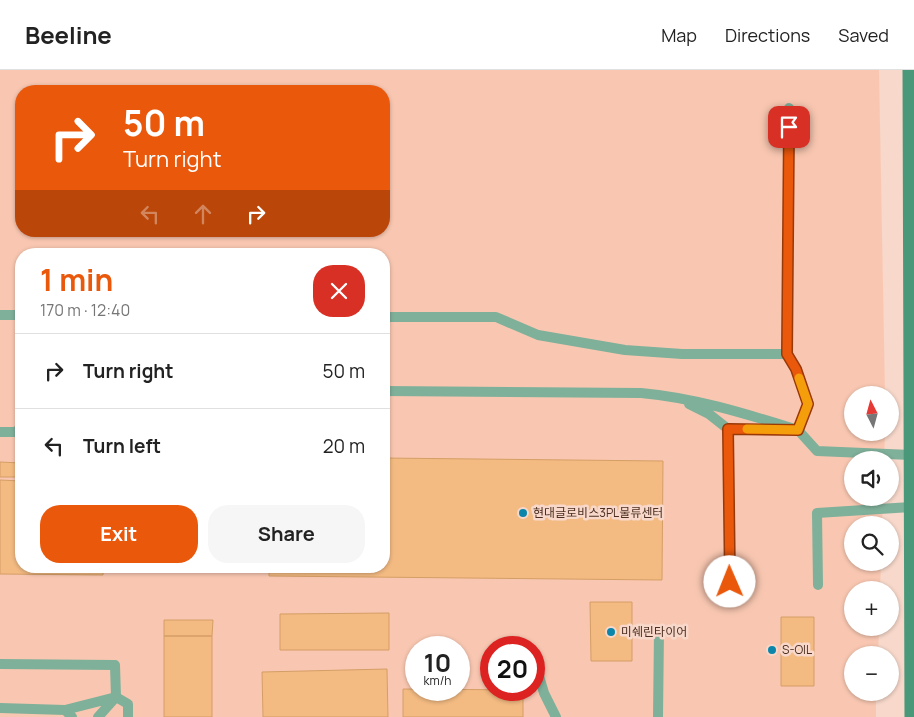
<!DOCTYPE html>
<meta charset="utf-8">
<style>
:root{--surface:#fff;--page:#f6f6f6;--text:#222;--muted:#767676;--line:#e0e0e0;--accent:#ea580c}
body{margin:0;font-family:Manrope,"Noto Sans KR",sans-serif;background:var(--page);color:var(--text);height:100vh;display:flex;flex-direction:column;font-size:19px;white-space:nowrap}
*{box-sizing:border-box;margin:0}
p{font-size:16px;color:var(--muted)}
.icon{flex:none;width:28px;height:28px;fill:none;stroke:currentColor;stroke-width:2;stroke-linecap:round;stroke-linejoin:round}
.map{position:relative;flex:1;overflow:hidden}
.panel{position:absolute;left:15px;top:178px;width:375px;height:325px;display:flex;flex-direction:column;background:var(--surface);border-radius:20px;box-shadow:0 1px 4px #0004}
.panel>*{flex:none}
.hud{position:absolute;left:15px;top:15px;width:375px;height:152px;border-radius:20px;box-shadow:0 1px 4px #0004;background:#ea580c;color:#fff;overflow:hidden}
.needle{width:32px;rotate:354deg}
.buttons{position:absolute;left:844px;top:316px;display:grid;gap:10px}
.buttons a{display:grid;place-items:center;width:55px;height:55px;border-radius:50%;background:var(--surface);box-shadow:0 1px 4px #0004;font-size:25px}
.speed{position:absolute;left:405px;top:566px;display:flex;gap:10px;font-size:25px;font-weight:700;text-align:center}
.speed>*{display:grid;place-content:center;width:65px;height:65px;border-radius:50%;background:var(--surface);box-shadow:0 1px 4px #0004;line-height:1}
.speed small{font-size:12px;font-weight:400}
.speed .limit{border:8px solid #d22;background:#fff;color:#111}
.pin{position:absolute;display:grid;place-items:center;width:42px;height:42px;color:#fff;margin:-21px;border-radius:10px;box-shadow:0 2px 8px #0006}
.me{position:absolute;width:55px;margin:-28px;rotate:359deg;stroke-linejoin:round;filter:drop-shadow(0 0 4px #0008)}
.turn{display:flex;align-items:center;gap:18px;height:105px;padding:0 25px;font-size:22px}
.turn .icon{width:65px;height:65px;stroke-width:2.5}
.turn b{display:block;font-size:35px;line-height:42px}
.lanes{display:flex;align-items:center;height:48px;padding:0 25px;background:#0003;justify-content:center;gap:25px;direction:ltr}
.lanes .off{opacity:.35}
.round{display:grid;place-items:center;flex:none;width:52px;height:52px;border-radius:20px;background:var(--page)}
.overview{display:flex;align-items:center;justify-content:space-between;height:85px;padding:0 25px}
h1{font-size:30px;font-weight:700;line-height:38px;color:var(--accent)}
.primary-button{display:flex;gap:10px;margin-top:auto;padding:10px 25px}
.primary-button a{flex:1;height:58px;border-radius:20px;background:var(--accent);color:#fff;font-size:20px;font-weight:700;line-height:58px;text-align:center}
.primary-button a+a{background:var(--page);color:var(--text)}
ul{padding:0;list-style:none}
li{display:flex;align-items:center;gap:15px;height:75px;padding:0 25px;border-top:1px solid var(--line)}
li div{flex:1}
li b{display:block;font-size:19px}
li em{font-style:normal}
header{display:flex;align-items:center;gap:30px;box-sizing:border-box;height:70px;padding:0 25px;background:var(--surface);border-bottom:1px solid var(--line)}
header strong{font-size:24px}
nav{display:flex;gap:28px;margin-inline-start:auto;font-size:18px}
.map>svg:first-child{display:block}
.built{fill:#f9c7b1;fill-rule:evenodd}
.building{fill:#f3ba82;stroke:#d59e66}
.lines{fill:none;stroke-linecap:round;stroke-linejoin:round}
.lane{stroke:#7fb09a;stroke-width:10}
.secondary{stroke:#499879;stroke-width:15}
.route-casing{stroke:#983908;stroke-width:12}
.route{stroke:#ea580c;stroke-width:9}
.slow{stroke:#f59e0b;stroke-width:9}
.poi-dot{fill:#0b86aa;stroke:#f7d8ca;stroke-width:2}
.labels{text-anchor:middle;stroke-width:5;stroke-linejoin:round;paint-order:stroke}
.poi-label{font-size:12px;fill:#4c2f21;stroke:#f7d8ca;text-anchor:start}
</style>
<header>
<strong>Beeline</strong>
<nav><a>Map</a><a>Directions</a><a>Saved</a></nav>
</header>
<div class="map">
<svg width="914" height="647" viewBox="0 0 914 647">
<rect width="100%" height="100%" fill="#f7d8ca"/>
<path class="built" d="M 0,0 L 879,0 L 885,325 L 852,325 L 852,362 L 885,363 L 884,390 L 852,390 L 852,428 L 883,428 L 882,455 L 852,455 L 852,492 L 881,493 L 880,520 L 852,520 L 852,558 L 879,558 L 878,585 L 852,585 L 852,622 L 876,623 L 876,647 L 0,647 ZM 21,21 L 384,21 L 384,161 L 21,161 ZM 21,184 L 384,184 L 384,496 L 21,496 ZM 416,578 L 459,578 L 459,620 L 416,620 ZM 491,578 L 534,578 L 534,620 L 491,620 Z"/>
<path class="building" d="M 384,388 L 663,391 L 662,510 L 269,506 L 269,496 L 384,496 Z
M 0,392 L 21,393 L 21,407 L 0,407 Z
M 0,410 L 21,411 L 21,496 L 103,496 L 103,505 L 0,504 Z
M 123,496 L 228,496 L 227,501 L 123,501 Z
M 590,532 L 632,532 L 632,591 L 591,591 Z
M 389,543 L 389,580 L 280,580 L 280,544 Z
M 781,547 L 814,547 L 814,616 L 781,616 Z
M 164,550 L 213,550 L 212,566 L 164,566 Z
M 164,566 L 212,566 L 212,647 L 164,647 Z
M 387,599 L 388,647 L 263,647 L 262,602 Z
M 403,619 L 523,620 L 523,647 L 403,647 Z"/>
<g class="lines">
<path class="lane" d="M 0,245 L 21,245
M 384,247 L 496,247 L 538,265 L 625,280 L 682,284 L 787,284
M 384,321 L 641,323 C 696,328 746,344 798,360 L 808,334 L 796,299 L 787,284 L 789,38
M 689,334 L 709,344 L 728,359
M 0,362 L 16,362 L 21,357
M 730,512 L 728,359 L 798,360 L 817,381 L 911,385
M 818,515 L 817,443 L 911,437
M 0,594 L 115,595 L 116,627 L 128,634 L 128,647
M 536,596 L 544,623 L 556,647
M 0,638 L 65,640 L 72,647
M 65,640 L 116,627
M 98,647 L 116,627
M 658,647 L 659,561"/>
<path class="secondary" d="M 910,0 L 912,647"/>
</g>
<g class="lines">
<g class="route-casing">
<path id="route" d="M 730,512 L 728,359 L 798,360 L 808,334 L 796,299 L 787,284 L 789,57"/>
</g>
<use href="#route" class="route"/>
<path class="slow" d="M 747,359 L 798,360 L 808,334 L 799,308"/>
</g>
<g class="poi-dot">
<circle cx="523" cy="443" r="5"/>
<circle cx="611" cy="562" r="5"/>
<circle cx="772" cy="580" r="5"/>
</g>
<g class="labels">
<g class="poi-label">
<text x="533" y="447">현대글로비스3PL물류센터</text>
<text x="621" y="566">미쉐린타이어</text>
<text x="782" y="584">S-OIL</text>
</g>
</g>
</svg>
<div class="buttons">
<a><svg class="needle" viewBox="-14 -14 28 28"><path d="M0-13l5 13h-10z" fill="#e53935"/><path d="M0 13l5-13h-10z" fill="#767676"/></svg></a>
<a><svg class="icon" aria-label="sound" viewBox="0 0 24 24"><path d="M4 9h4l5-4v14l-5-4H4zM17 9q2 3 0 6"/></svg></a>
<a><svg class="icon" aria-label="search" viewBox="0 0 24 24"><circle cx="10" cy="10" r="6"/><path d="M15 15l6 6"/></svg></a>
<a>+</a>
<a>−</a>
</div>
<div class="speed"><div>10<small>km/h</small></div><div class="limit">20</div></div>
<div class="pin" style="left:789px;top:57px;background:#d93025"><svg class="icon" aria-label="arrive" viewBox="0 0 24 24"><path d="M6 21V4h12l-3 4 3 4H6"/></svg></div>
<svg class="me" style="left:730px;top:512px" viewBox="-20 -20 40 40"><circle r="19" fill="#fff"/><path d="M0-13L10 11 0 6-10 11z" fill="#ea580c"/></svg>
<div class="hud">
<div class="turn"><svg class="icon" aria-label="right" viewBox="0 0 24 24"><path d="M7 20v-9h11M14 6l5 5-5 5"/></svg><div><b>50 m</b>Turn right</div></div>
<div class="lanes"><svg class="icon off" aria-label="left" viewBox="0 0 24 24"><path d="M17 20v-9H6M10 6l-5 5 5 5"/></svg><svg class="icon off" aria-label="ahead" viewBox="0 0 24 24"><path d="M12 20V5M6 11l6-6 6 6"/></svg><svg class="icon" aria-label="right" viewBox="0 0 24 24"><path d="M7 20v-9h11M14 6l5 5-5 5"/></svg></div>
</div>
<section class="panel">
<div class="overview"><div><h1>1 min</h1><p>170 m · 12:40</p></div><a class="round" style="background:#d93025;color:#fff"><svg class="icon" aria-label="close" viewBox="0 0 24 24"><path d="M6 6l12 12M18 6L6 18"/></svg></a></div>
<ul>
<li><svg class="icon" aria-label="right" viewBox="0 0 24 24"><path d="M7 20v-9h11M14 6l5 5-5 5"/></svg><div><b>Turn right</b></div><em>50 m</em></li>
<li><svg class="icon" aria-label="left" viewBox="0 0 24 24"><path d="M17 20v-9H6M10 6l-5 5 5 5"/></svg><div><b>Turn left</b></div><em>20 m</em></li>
</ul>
<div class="primary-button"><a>Exit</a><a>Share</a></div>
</section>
</div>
